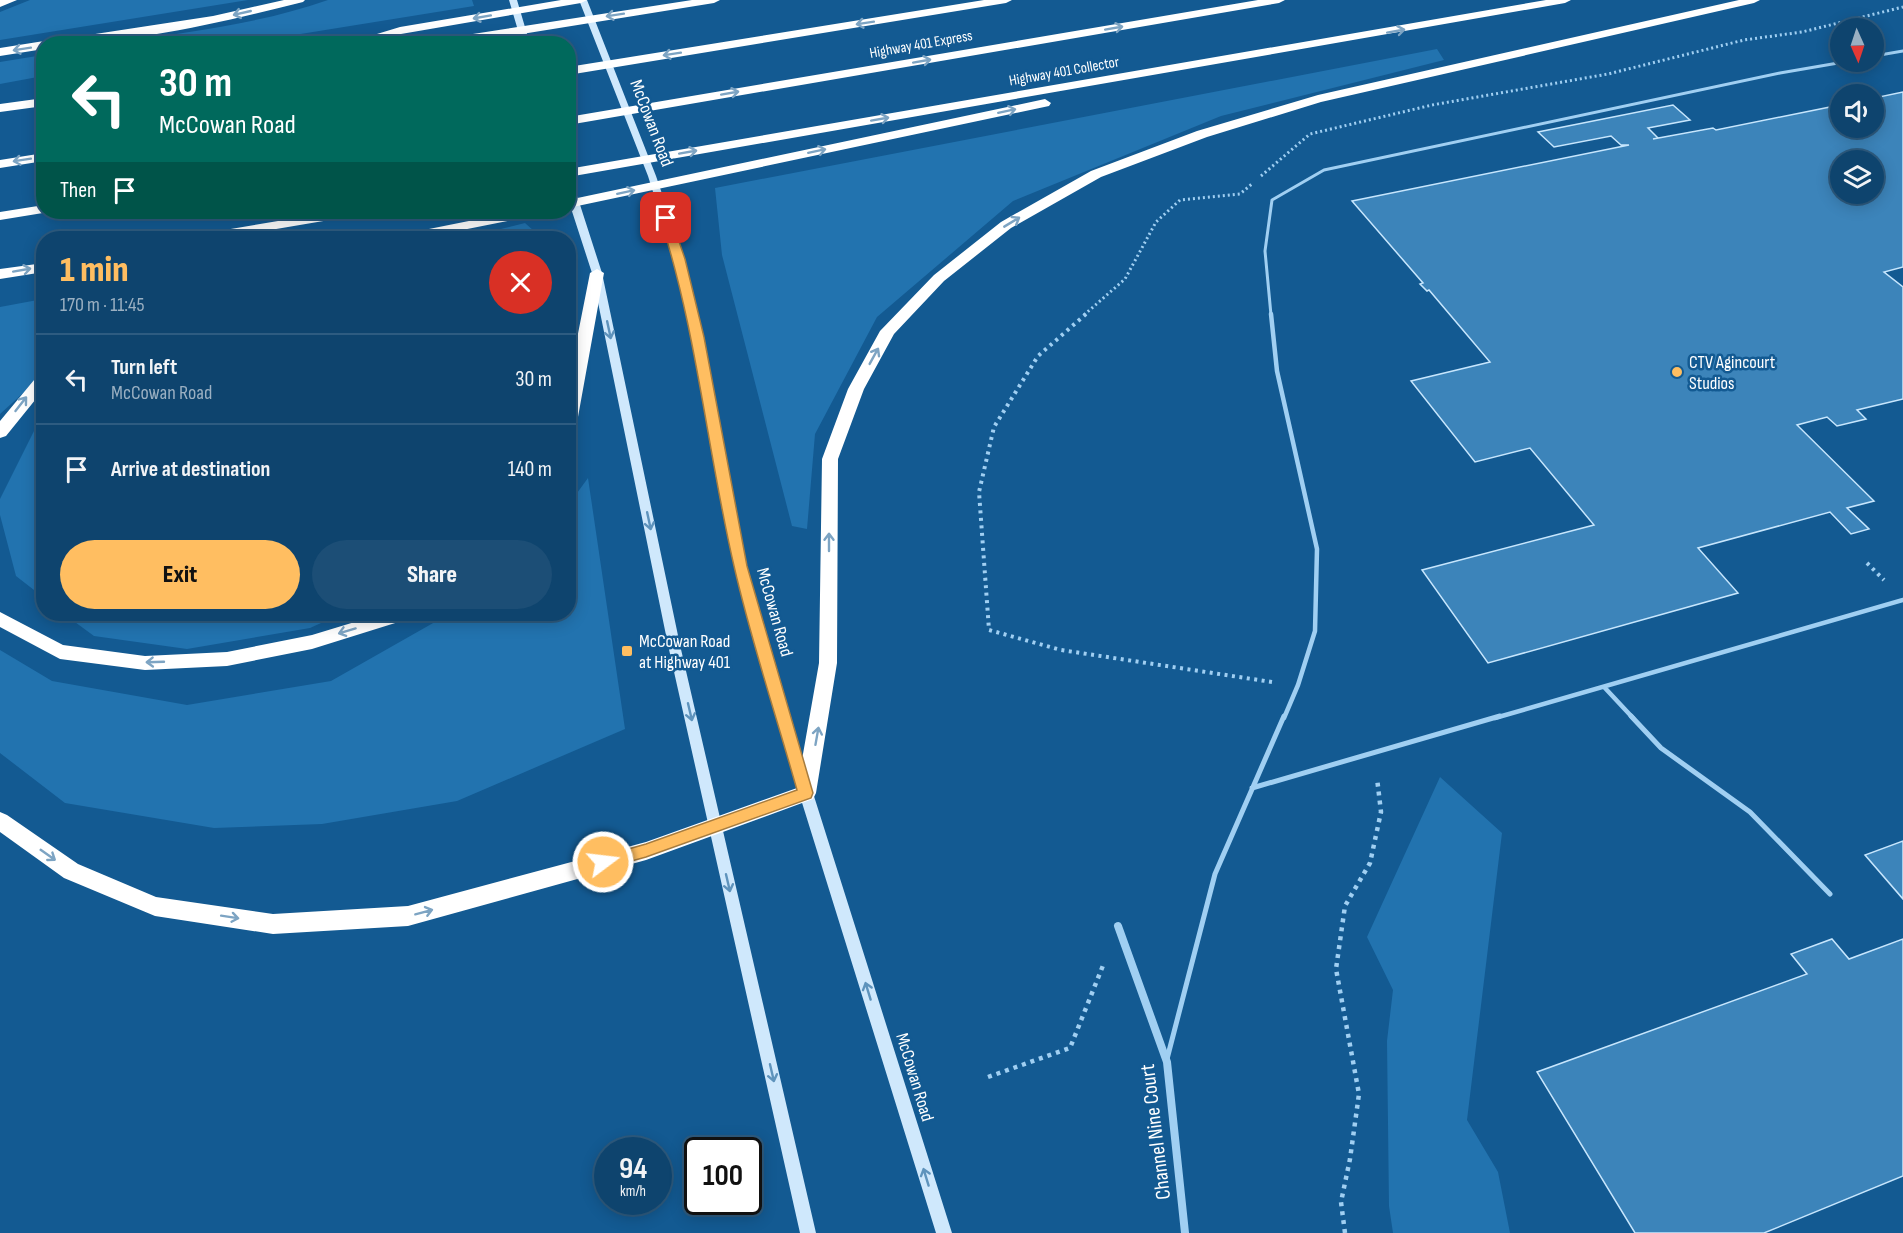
<!DOCTYPE html>
<meta charset="utf-8">
<style>
:root{--surface:#0e446e;--page:#1c4e76;--text:#f1f3f6;--muted:#9bb0c2;--line:#2e5c81;--accent:#ffbe61}
body{margin:0;font-family:"Sofia Sans Condensed",sans-serif;background:var(--page);color:var(--text);height:100vh;display:flex;flex-direction:column;font-size:22px;white-space:nowrap}
*{box-sizing:border-box;margin:0}
p{font-size:20px;color:var(--muted)}
.icon{flex:none;width:33px;height:33px;fill:none;stroke:currentColor;stroke-width:2;stroke-linecap:round;stroke-linejoin:round}
.map{position:relative;flex:1;overflow:hidden}
.drawer{position:absolute;left:36px;top:231px;width:540px;height:390px;display:flex;flex-direction:column;background:var(--surface);border-radius:24px;box-shadow:0 3px 15px #0003,0 0 0 2px var(--line)}
.drawer>*{flex:none}
.top-card{position:absolute;left:36px;top:36px;width:540px;height:183px;border-radius:24px;box-shadow:0 3px 15px #0003,0 0 0 2px var(--line);background:#00695c;color:#fff;overflow:hidden}
.needle{width:39px;rotate:177deg}
.fabs{position:absolute;left:1830px;top:18px;display:grid;gap:12px}
.fabs a{display:grid;place-items:center;width:54px;height:54px;border-radius:50%;background:var(--surface);box-shadow:0 3px 15px #0003,0 0 0 2px var(--line);font-size:30px}
.speed{position:absolute;left:594px;top:1137px;display:flex;gap:12px;font-size:30px;font-weight:700;text-align:center}
.speed>*{display:grid;place-content:center;width:78px;height:78px;border-radius:50%;background:var(--surface);box-shadow:0 3px 15px #0003,0 0 0 2px var(--line);line-height:1}
.speed small{font-size:15px;font-weight:400}
.speed .limit{border:3px solid #111;border-radius:9px;background:#fff;color:#111}
.pin{position:absolute;display:grid;place-items:center;width:51px;height:51px;color:#fff;margin:-26px;border-radius:12px;box-shadow:0 3px 9px #0006}
.me{position:absolute;width:66px;margin:-33px;rotate:75deg;stroke-linejoin:round;filter:drop-shadow(0 0 4px #0008)}
.turn{display:flex;align-items:center;gap:21px;height:126px;padding:0 24px;font-size:27px}
.turn .icon{width:78px;height:78px;stroke-width:2.5}
.turn b{display:block;font-size:42px;line-height:51px}
.then{display:flex;align-items:center;height:57px;padding:0 24px;background:#0003;gap:12px;font-size:22px}
.round{display:grid;place-items:center;flex:none;width:63px;height:63px;border-radius:32px;background:var(--page)}
.summary{display:flex;align-items:center;justify-content:space-between;height:102px;padding:0 24px}
h1{font-size:36px;font-weight:800;line-height:45px;color:var(--accent)}
.action{display:flex;gap:12px;margin-top:auto;padding:12px 24px}
.action a{flex:1;height:69px;border-radius:36px;background:var(--accent);color:#111;font-size:24px;font-weight:800;line-height:69px;text-align:center}
.action a+a{background:var(--page);color:var(--text)}
ul{padding:0;list-style:none}
li{display:flex;align-items:center;gap:18px;height:90px;padding:0 24px;border-top:2px solid var(--line)}
li div{flex:1}
li b{display:block;font-size:22px}
li em{font-style:normal}
.map>svg:first-child{display:block}
.green{fill:#2273af}
.building{fill:#3c84ba;stroke:#c7e6fd;stroke-width:1.5;fill-rule:evenodd}
.lines{fill:none;stroke-linecap:round;stroke-linejoin:round}
.path-far2{stroke:#a0cff2;stroke-width:3;stroke-dasharray:2 3;stroke-linecap:butt}
.path-far1{stroke:#a0cff2;stroke-width:4;stroke-dasharray:3 4.5;stroke-linecap:butt}
.path{stroke:#a0cff2;stroke-width:4.5;stroke-dasharray:4 5;stroke-linecap:butt}
.lane-far2{stroke:#a0cff2;stroke-width:3}
.lane-far1{stroke:#a0cff2;stroke-width:4.5}
.lane{stroke:#a0cff2;stroke-width:5}
.street{stroke:#a0cff2;stroke-width:8}
.secondary{fill:#cfe8fc;fill-rule:evenodd}
.highway{fill:#fff;fill-rule:evenodd}
.oneway{stroke:#7da4c3}
.oneway2{stroke:#5e93bc}
.route{fill:#ffbe61;stroke:#a67c3f;stroke-width:1.5}
.poi-dot{fill:#ffbe61;stroke:#135a92;stroke-width:2}
.labels{text-anchor:middle;stroke-width:5;stroke-linejoin:round;paint-order:stroke}
.far-street-label{font-size:15px;fill:#fff;stroke:#135a92}
.street-label{font-size:18px;fill:#fff;stroke:#135a92}
.poi-label{font-size:18px;fill:#fff;stroke:#135a92;text-anchor:start}
.near-street-label{font-size:21px;fill:#fff;stroke:#135a92}
</style>
<div class="map">
<svg width="1903" height="1233" viewBox="0 0 1903 1233">
<rect width="100%" height="100%" fill="#135a92"/>
<path class="green" d="M 30,0 L 248,0 L 0,40 L 0,12 Z
M 328,0 L 472,0 L 474,6 L 244,43 L 116,43 C 187,32 260,24 328,0 Z
M 1437,49 L 1444,60 L 1221,116 L 1013,201 L 877,317 L 815,434 L 807,529 L 792,526 L 722,255 L 715,188 Z
M 43,55 L 43,76 L 0,84 L 0,62 Z
M 525,223 L 534,231 L 535,238 L 464,238 Z
M 43,299 L 43,375 L 0,414 L 0,307 Z
M 43,417 L 43,597 L 16,576 L 0,515 L 0,499 L 39,421 Z
M 588,478 L 625,729 L 457,801 L 322,824 L 214,828 L 65,803 L 0,753 L 0,650 L 52,681 L 187,705 L 331,681 L 449,614 L 568,614 L 569,504 Z
M 64,614 L 341,614 L 310,628 L 187,649 L 94,636 Z
M 1440,777 L 1502,833 L 1467,1120 L 1498,1172 L 1510,1233 L 1393,1233 L 1389,1206 L 1387,1041 L 1393,990 L 1367,937 Z"/>
<path class="building" d="M 1903,92 L 1903,267 L 1884,272 L 1903,287 L 1903,399 L 1857,410 L 1866,419 L 1837,426 L 1827,417 L 1797,425 L 1874,501 L 1847,508 L 1869,529 L 1851,534 L 1830,512 L 1698,548 L 1738,593 L 1488,663 L 1422,570 L 1594,525 L 1530,448 L 1475,462 L 1411,381 L 1490,362 L 1429,290 L 1427,291 L 1420,284 L 1423,283 L 1352,201 L 1629,145 L 1621,145 L 1611,136 L 1554,147 L 1538,132 L 1673,105 L 1690,120 L 1648,128 L 1658,138 L 1653,139 L 1713,128 L 1716,130 L 1840,105 L 1840,128 L 1874,128 L 1874,98 ZM 1840,160 L 1874,160 L 1874,194 L 1840,194 Z
M 1903,841 L 1903,899 L 1865,855 Z
M 1832,939 L 1849,959 L 1903,939 L 1903,1176 L 1764,1233 L 1635,1233 L 1537,1072 L 1807,974 L 1791,954 Z"/>
<g class="lines">
<path class="path-far2" d="M 1261,176 L 1310,134 L 1432,105 L 1608,74 L 1744,40 L 1802,32 L 1903,7
M 1084,315 L 1125,279 L 1156,222 L 1180,200 L 1240,194 L 1253,183"/>
<path class="path-far1" d="M 1086,314 L 1038,356 L 994,427 L 979,492 L 989,630 L 1061,650 L 1272,682
M 1867,563 L 1884,580"/>
<path class="path" d="M 988,1077 L 1070,1048 L 1104,963
M 1345,1233 L 1341,1202 L 1350,1159 L 1359,1094 L 1336,969 L 1345,906 L 1370,863 L 1381,812 L 1377,778"/>
<path class="lane-far2" d="M 1874,56 L 1903,51
M 1271,315 L 1265,251 L 1272,200 L 1324,170 L 1780,73 L 1844,62"/>
<path class="lane-far1" d="M 1271,314 L 1277,371 L 1317,549 L 1315,631 L 1298,685 L 1284,718
M 1605,688 L 1633,718
M 1495,718 L 1903,600"/>
<path class="lane" d="M 1631,716 L 1661,748 L 1750,812 L 1830,894
M 1252,788 L 1500,716
M 1167,1059 L 1215,874 L 1284,716"/>
<path class="street" d="M 1118,926 L 1167,1062 L 1185,1233"/>
<path class="secondary" d="M 509,0 L 517,0 L 530,44 L 522,44 Z
M 579,0 L 587,0 L 656,176 L 684,259 L 703,337 L 747,566 L 813,793 L 952,1233 L 936,1233 L 799,793 L 735,566 L 693,337 L 674,259 L 648,176 Z
M 568,180 L 573,183 L 602,273 L 680,645 L 816,1233 L 800,1233 L 668,645 L 592,273 L 568,199 Z"/>
<path class="highway" d="M 0,0 L 17,0 L 0,7 Z
M 284,0 L 305,0 L 303,2 C 223,22 132,44 50,44 L 56,40 L 213,16 Z
M 561,0 L 587,0 L 581,3 L 401,34 L 366,44 L 344,44 L 400,27 Z
M 692,0 L 720,0 L 714,3 L 460,44 L 428,44 L 434,40 Z
M 984,0 L 1012,0 L 1006,3 L 568,75 L 568,67 Z
M 1258,0 L 1285,0 L 1279,3 L 568,125 L 568,117 Z
M 1546,0 L 1571,0 L 1565,3 L 568,177 L 568,169 Z
M 1739,0 L 1760,0 L 1754,3 L 1321,102 L 1207,137 L 1101,177 L 1011,228 L 944,281 L 894,334 L 864,389 L 838,459 L 837,663 L 816,793 L 813,799 L 646,860 L 408,926 L 273,934 L 155,916 L 64,878 L 0,832 L 0,812 L 7,815 L 78,864 L 156,897 L 273,914 L 408,906 L 646,842 L 797,788 L 819,663 L 822,459 L 848,389 L 880,331 L 934,275 L 1001,222 L 1091,171 L 1197,131 L 1318,95 Z
M 44,41 L 49,44 L 44,44 L 44,49 L 0,56 L 0,48 Z
M 44,98 L 44,106 L 0,112 L 0,104 Z
M 1045,99 L 1051,103 L 1049,106 L 568,208 L 568,200 Z
M 44,153 L 44,161 L 0,168 L 0,160 Z
M 44,205 L 44,212 L 49,212 L 0,220 L 0,212 Z
M 332,212 L 360,212 L 353,216 L 223,238 L 194,238 L 201,234 Z
M 514,212 L 539,212 L 532,216 L 422,238 L 397,238 L 404,234 Z
M 44,263 L 44,272 L 0,279 L 0,269 Z
M 597,269 L 604,273 L 576,428 L 574,432 L 568,433 L 568,384 L 590,273 Z
M 44,373 L 44,389 L 6,436 L 0,438 L 0,421 L 39,374 Z
M 0,612 L 63,645 L 145,656 L 227,652 L 312,635 L 381,614 L 411,614 L 408,619 L 312,649 L 227,666 L 145,670 L 60,659 L 0,627 Z"/>
</g>
<defs><path id="oneway-shaft" d="M-6 0H5M1.5-3L5.5 0L1.5 3" fill="none" stroke-width="1.6" stroke-linecap="round" stroke-linejoin="round" transform="scale(1.5)"/></defs>
<g class="oneway">
<use href="#oneway-shaft" transform="translate(242 13) rotate(167)"/>
<use href="#oneway-shaft" transform="translate(615 15) rotate(171)"/>
<use href="#oneway-shaft" transform="translate(482 17) rotate(170)"/>
<use href="#oneway-shaft" transform="translate(865 23) rotate(171)"/>
<use href="#oneway-shaft" transform="translate(1114 28) rotate(-10)"/>
<use href="#oneway-shaft" transform="translate(1396 31) rotate(-10)"/>
<use href="#oneway-shaft" transform="translate(22 49) rotate(171)"/>
<use href="#oneway-shaft" transform="translate(672 54) rotate(171)"/>
<use href="#oneway-shaft" transform="translate(922 61) rotate(-10)"/>
<use href="#oneway-shaft" transform="translate(730 93) rotate(-10)"/>
<use href="#oneway-shaft" transform="translate(1007 111) rotate(-12)"/>
<use href="#oneway-shaft" transform="translate(880 119) rotate(-10)"/>
<use href="#oneway-shaft" transform="translate(817 151) rotate(-12)"/>
<use href="#oneway-shaft" transform="translate(688 152) rotate(-10)"/>
<use href="#oneway-shaft" transform="translate(22 160) rotate(171)"/>
<use href="#oneway-shaft" transform="translate(626 192) rotate(-12)"/>
<use href="#oneway-shaft" transform="translate(1012 222) rotate(-31)"/>
<use href="#oneway-shaft" transform="translate(22 270) rotate(-10)"/>
<use href="#oneway-shaft" transform="translate(874 356) rotate(-61)"/>
<use href="#oneway-shaft" transform="translate(21 404) rotate(-52)"/>
<use href="#oneway-shaft" transform="translate(829 542) rotate(-90)"/>
<use href="#oneway-shaft" transform="translate(347 631) rotate(163)"/>
<use href="#oneway-shaft" transform="translate(155 662) rotate(178)"/>
<use href="#oneway-shaft" transform="translate(817 736) rotate(-80)"/>
<use href="#oneway-shaft" transform="translate(48 855) rotate(35)"/>
<use href="#oneway-shaft" transform="translate(424 912) rotate(-15)"/>
<use href="#oneway-shaft" transform="translate(230 917) rotate(9)"/>
</g>
<g class="oneway2">
<use href="#oneway-shaft" transform="translate(609 330) rotate(78)"/>
<use href="#oneway-shaft" transform="translate(649 521) rotate(78)"/>
<use href="#oneway-shaft" transform="translate(690 712) rotate(77)"/>
<use href="#oneway-shaft" transform="translate(728 883) rotate(77)"/>
<use href="#oneway-shaft" transform="translate(868 991) rotate(-107)"/>
<use href="#oneway-shaft" transform="translate(772 1073) rotate(77)"/>
<use href="#oneway-shaft" transform="translate(926 1177) rotate(-107)"/>
</g>
<path class="route" d="M 666,214 L 671,218 L 685,259 L 704,337 L 747,566 L 813,793 L 811,798 L 646,857 L 603,869 L 597,867 L 595,862 L 597,858 L 646,844 L 797,790 C 776,715 751,641 734,566 C 707,450 697,331 660,218 Z"/>
<g class="poi-dot">
<circle cx="1677" cy="372" r="6"/>
<rect x="621" y="645" width="12" height="12" rx="3"/>
</g>
<g class="labels">
<g class="far-street-label">
<text transform="translate(921 44) rotate(-10)" y="5">Highway 401 Express</text>
<text transform="translate(1064 71) rotate(-10)" y="5">Highway 401 Collector</text>
</g>
<g class="street-label">
<text transform="translate(652 123) rotate(69)" y="6">McCowan Road</text>
<text transform="translate(775 612) rotate(74)" y="6">McCowan Road</text>
<text transform="translate(915 1077) rotate(73)" y="6">McCowan Road</text>
</g>
<g class="poi-label">
<text x="1689" y="368">CTV Agincourt<tspan x="1689" dy="21">Studios</tspan></text>
<text x="639" y="647">McCowan Road<tspan x="639" dy="21">at Highway 401</tspan></text>
</g>
<g class="near-street-label">
<text transform="translate(1155 1132) rotate(-97)" y="7">Channel Nine Court</text>
</g>
</g>
</svg>
<div class="fabs">
<a><svg class="needle" viewBox="-14 -14 28 28"><path d="M0-13l5 13h-10z" fill="#e53935"/><path d="M0 13l5-13h-10z" fill="#9bb0c2"/></svg></a>
<a><svg class="icon" aria-label="sound" viewBox="0 0 24 24"><path d="M4 9h4l5-4v14l-5-4H4zM17 9q2 3 0 6"/></svg></a>
<a><svg class="icon" aria-label="layers" viewBox="0 0 24 24"><path d="M12 4l9 5-9 5-9-5zM3 14l9 5 9-5"/></svg></a>
</div>
<div class="speed"><div>94<small>km/h</small></div><div class="limit">100</div></div>
<div class="pin" style="left:666px;top:218px;background:#d93025"><svg class="icon" aria-label="arrive" viewBox="0 0 24 24"><path d="M6 21V4h12l-3 4 3 4H6"/></svg></div>
<svg class="me" style="left:603px;top:862px" viewBox="-20 -20 40 40"><circle r="17" fill="#ffbe61" stroke="#fff" stroke-width="3"/><path d="M0-11L8 9 0 5-8 9z" fill="#fff"/></svg>
<div class="top-card">
<div class="turn"><svg class="icon" aria-label="left" viewBox="0 0 24 24"><path d="M17 20v-9H6M10 6l-5 5 5 5"/></svg><div><b>30 m</b>McCowan Road</div></div>
<div class="then">Then<svg class="icon" aria-label="arrive" viewBox="0 0 24 24"><path d="M6 21V4h12l-3 4 3 4H6"/></svg></div>
</div>
<section class="drawer">
<div class="summary"><div><h1>1 min</h1><p>170 m · 11:45</p></div><a class="round" style="background:#d93025;color:#fff"><svg class="icon" aria-label="close" viewBox="0 0 24 24"><path d="M6 6l12 12M18 6L6 18"/></svg></a></div>
<ul>
<li><svg class="icon" aria-label="left" viewBox="0 0 24 24"><path d="M17 20v-9H6M10 6l-5 5 5 5"/></svg><div><b>Turn left</b><p>McCowan Road</p></div><em>30 m</em></li>
<li><svg class="icon" aria-label="arrive" viewBox="0 0 24 24"><path d="M6 21V4h12l-3 4 3 4H6"/></svg><div><b>Arrive at destination</b></div><em>140 m</em></li>
</ul>
<div class="action"><a>Exit</a><a>Share</a></div>
</section>
</div>
